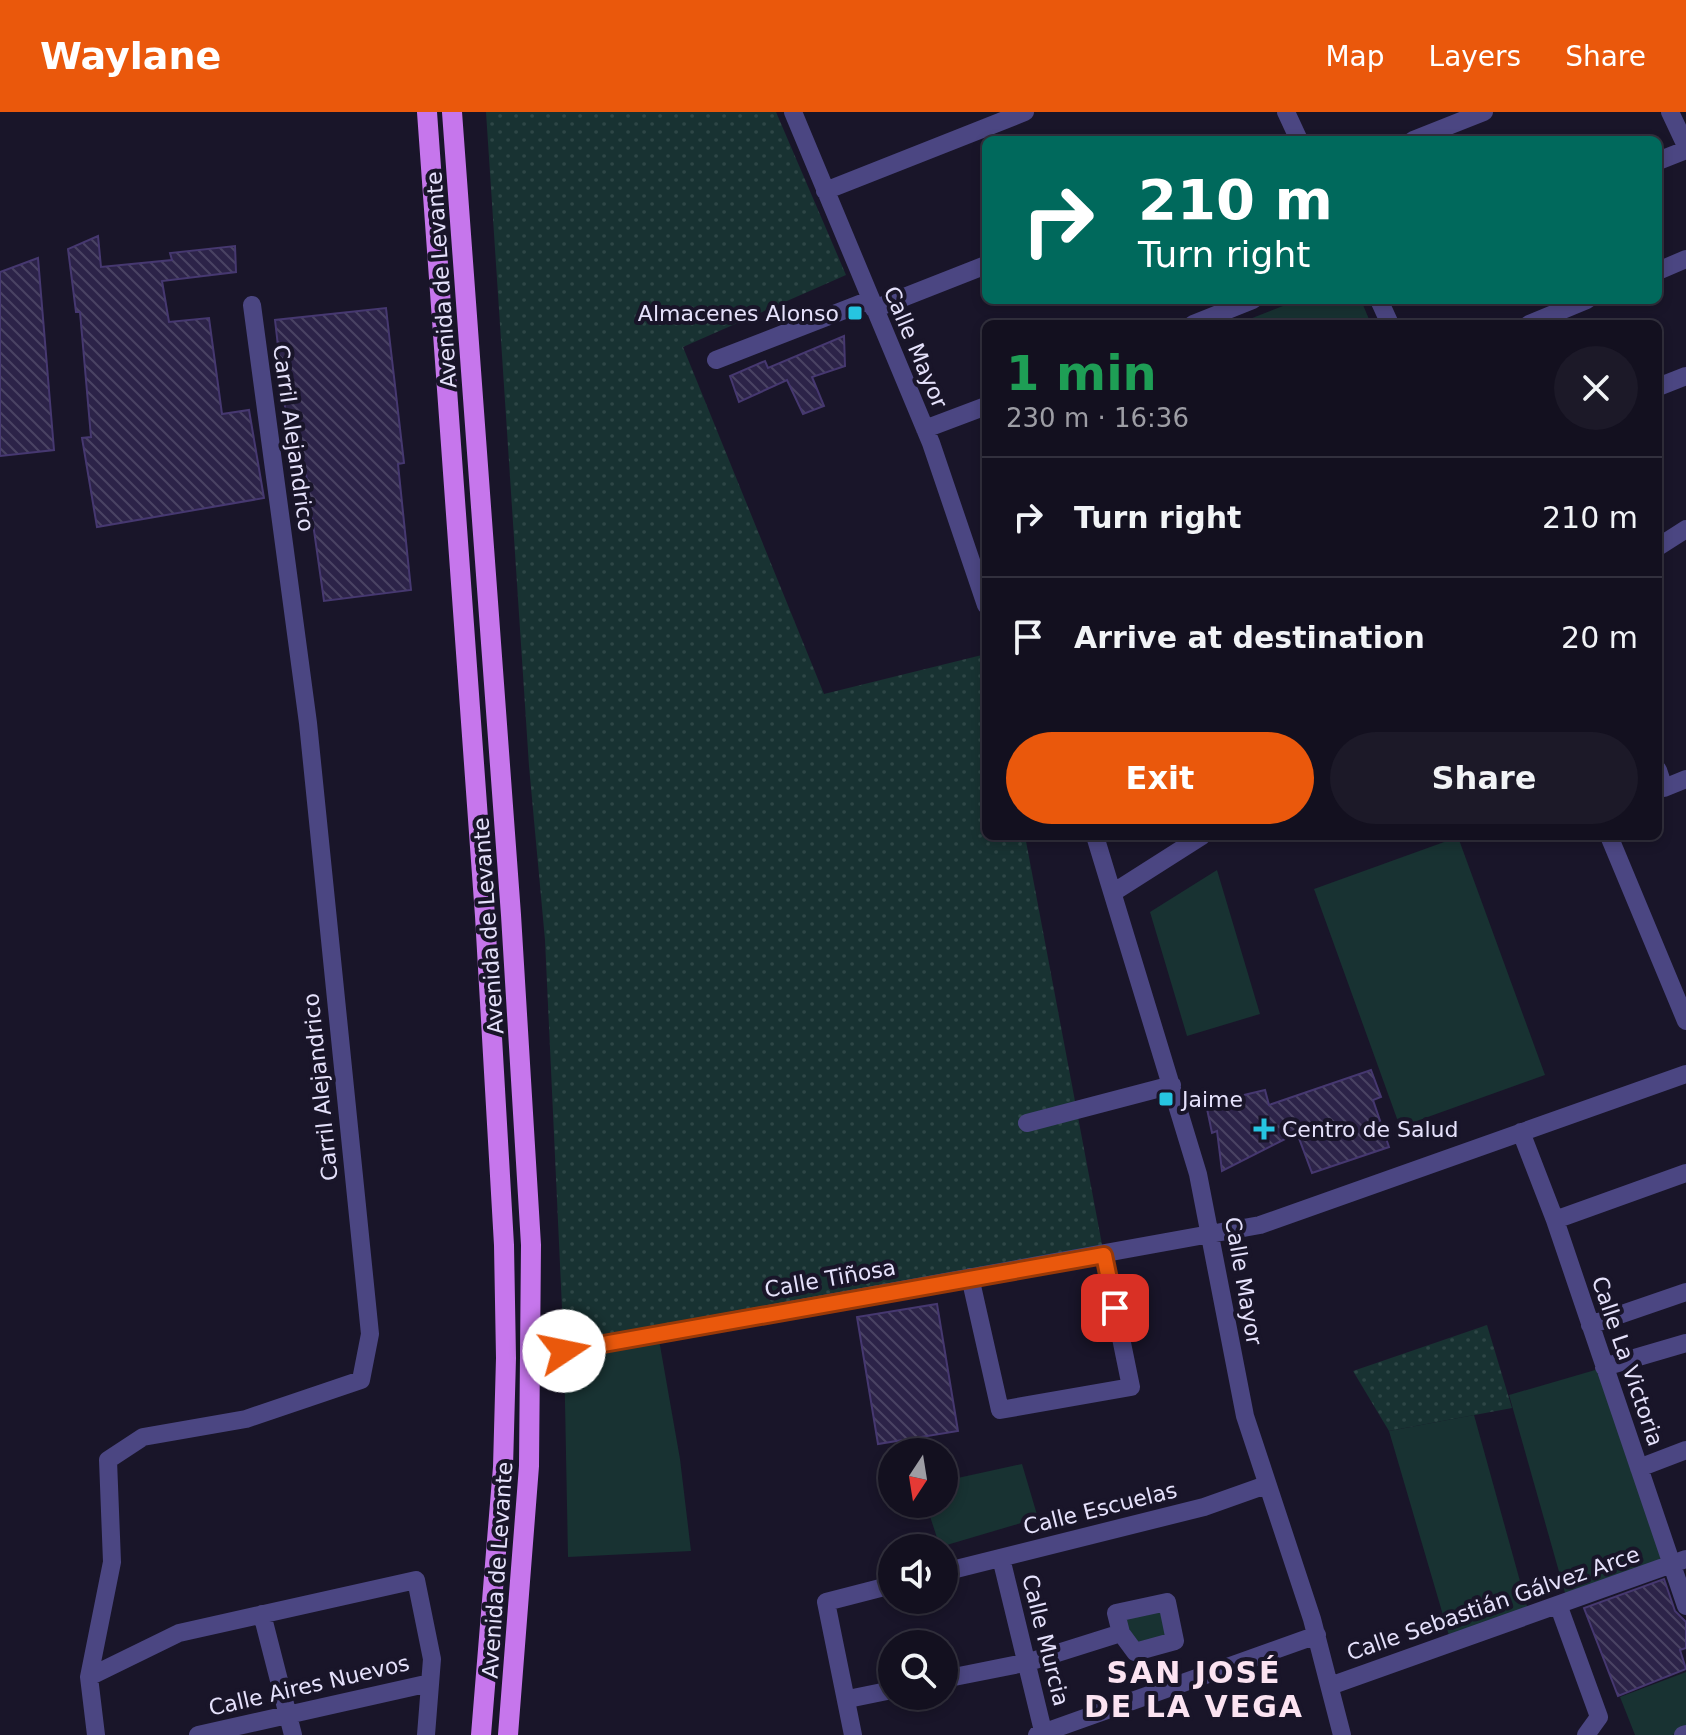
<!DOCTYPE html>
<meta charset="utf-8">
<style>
:root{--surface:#13101f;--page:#1c1928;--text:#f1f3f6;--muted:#9d9da4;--line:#32303d;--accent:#ea580c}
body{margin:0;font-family:"DejaVu Sans",sans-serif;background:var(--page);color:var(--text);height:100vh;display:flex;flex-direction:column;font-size:30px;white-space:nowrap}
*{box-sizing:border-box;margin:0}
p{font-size:26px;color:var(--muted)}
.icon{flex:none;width:44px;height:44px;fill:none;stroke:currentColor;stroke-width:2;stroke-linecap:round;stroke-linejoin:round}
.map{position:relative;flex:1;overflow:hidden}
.side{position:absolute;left:982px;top:208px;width:680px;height:520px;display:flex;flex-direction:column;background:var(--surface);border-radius:12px;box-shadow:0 4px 12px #0003,0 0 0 2px var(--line)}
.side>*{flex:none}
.guide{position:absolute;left:982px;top:24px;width:680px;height:168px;border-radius:12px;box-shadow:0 4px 12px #0003,0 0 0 2px var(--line);background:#00695c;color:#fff;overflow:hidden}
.needle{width:52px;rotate:192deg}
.controls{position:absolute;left:878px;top:1326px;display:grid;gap:16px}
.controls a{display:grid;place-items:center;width:80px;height:80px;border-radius:50%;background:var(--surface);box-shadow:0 4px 12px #0003,0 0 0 2px var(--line);font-size:40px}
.pin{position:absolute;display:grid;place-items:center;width:68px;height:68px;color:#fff;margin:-34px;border-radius:16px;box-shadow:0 4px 12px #0006}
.me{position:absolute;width:88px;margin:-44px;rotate:79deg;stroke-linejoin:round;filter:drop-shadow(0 0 6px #0008)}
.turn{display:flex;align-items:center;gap:28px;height:168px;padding:0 24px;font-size:36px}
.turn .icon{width:104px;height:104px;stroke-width:2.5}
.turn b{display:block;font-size:56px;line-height:68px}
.round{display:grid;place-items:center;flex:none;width:84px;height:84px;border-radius:42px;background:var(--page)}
.headline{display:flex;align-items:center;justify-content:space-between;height:136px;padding:0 24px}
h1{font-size:48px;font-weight:700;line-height:60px;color:#1e9e55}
.primary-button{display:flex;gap:16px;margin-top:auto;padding:16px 24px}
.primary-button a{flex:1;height:92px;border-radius:48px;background:var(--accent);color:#fff;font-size:32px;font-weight:700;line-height:92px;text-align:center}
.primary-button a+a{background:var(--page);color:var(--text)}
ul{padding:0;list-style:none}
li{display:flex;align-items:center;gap:24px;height:120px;padding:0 24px;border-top:2px solid var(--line)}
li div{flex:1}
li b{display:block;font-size:30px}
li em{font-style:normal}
header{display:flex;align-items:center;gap:48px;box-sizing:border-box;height:112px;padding:0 40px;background:var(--accent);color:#fff}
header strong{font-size:38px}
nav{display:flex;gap:44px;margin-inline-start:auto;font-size:28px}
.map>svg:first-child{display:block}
.grass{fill:url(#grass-dots)}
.green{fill:#183232}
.building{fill:url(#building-back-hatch);stroke:#463870;stroke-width:2}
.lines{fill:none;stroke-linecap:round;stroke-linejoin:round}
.minor{stroke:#4b4682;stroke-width:18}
.major{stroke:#c676ec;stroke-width:20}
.route-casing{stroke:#983908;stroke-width:20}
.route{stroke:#ea580c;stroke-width:14}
.poi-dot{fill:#26c5e1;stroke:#191529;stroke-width:3}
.labels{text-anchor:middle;stroke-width:8;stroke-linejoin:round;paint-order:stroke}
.street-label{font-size:22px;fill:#e5e1fb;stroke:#191529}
.poi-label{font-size:22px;fill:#e5e1fb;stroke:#191529;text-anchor:start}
.district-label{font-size:30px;font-weight:bold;letter-spacing:2px;fill:#fbe3f1;stroke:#191529}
</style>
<header>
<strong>Waylane</strong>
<nav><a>Map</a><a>Layers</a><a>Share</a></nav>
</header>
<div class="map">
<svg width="1686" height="1623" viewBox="0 0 1686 1623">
<defs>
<pattern id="grass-dots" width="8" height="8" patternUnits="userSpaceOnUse" patternTransform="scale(2)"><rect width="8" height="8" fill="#183232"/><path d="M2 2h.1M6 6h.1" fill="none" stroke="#2e4646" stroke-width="1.8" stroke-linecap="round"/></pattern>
<pattern id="building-back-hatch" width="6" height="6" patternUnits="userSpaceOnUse" patternTransform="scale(2)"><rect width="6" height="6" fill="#2c2348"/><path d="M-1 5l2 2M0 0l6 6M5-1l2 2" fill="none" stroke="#4a4363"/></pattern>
</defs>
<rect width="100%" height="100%" fill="#191529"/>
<path class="grass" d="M 486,0 L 776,0 L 846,163 L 683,235 L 824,582 L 986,542 L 986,724 L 1025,724 L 1104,1143 L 564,1239 L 545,828 L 529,654 Z
M 1487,1213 L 1512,1296 L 1389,1319 L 1353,1259 Z"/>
<path class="green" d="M 1298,188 L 1361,188 L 1371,212 L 1237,212 Z
M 1458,725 L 1545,963 L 1400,1015 L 1314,777 Z
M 1217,758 L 1260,902 L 1187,924 L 1150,800 Z
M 658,1222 L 680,1347 L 691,1439 L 568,1445 L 564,1239 Z
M 1602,1256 L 1668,1451 L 1567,1488 L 1509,1283 Z
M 1474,1303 L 1528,1498 L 1450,1527 L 1389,1319 Z
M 1022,1352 L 1038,1406 L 940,1435 L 926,1392 L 944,1392 L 944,1369 Z
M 1164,1495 L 1166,1525 L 1129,1533 L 1121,1505 Z
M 1686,1560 L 1686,1618 L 1672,1623 L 1635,1623 L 1620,1585 Z"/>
<path class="building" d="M 98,124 L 101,155 L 172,148 L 170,141 L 235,134 L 236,160 L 162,169 L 169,210 L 209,206 L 222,302 L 249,298 L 264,386 L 97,415 L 82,326 L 91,325 L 80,200 L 76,200 L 68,137 Z
M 38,146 L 54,338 L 0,344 L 0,160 Z
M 386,196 L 404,351 L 398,352 L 411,478 L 324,489 L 306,362 L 293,364 L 275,208 Z
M 844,224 L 845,254 L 812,265 L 824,294 L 803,302 L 787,268 L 739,290 L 730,264 L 765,249 L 768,256 Z
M 1371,958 L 1381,985 L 1373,988 L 1389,1035 L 1312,1061 L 1297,1021 L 1222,1059 L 1217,1019 L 1212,1021 L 1206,992 L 1265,978 L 1269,993 Z
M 937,1192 L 958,1319 L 878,1332 L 857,1205 Z
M 1664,1467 L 1675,1499 L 1686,1510 L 1686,1536 L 1680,1538 L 1686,1557 L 1618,1584 L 1584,1496 Z"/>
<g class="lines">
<path class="minor" d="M 793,0 L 931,331 L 986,493
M 1286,0 L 1299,28
M 1670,0 L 1686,34
M 1413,28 L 1484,0
M 1658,49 L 1686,38
M 825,79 L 1025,0
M 1658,159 L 1686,147
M 1379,188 L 1390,212
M 874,197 L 986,153
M 1193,212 L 1253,188
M 1529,212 L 1587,188
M 716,248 L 870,188
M 1658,275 L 1686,264
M 925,317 L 986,294
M 1658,435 L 1686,417
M 1658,658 L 1664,676 L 1686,667
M 1095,724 L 1198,1062 L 1245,1304 L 1312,1507 L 1342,1623
M 1609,724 L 1686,909
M 1114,780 L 1202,724
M 1027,1011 L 1172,973
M 1521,1020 L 1555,1108 L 1686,1494
M 1555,1108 L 1686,1061
M 970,1165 L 1000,1298 L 1131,1275 L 1104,1143
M 1590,1213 L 1686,1180
M 564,1239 L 1260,1113 L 1686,962
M 1604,1255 L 1686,1231
M 1639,1356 L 1686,1338
M 1001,1446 L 1044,1623
M 944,1460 L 1204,1395 L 1266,1373
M 1167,1490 L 1175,1529 L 1135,1540 L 1121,1521 L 1116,1501 Z
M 1559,1495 L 1599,1605 L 1586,1623
M 262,1502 L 293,1623
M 89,1565 L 179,1521 L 416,1468 L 432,1547 L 426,1623
M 944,1567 L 1029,1550 L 1121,1521
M 1330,1574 L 1686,1447
M 848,1587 L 892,1578
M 96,1623 L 89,1565 L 112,1450 L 108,1348 L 143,1325 L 246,1307 L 361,1268 L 370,1222 L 308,611 L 252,193
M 198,1623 L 430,1571
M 853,1623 L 826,1490 L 892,1473
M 1037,1623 L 1317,1523
M 1683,1623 L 1686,1622"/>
<path class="major" d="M 427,0 L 485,804 L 504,1133 L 506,1246 L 503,1355 L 481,1623
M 452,0 L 511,803 L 531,1133 L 529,1354 L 508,1623"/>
</g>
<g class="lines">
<g class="route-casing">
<path id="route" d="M 564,1239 L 1104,1143 L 1115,1196"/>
</g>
<use href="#route" class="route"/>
</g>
<g class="poi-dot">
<rect x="847" y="193" width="16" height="16" rx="4"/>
<rect x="1158" y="979" width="16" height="16" rx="4"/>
<path d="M1260 1005h8v8h8v8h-8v8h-8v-8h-8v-8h8z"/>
</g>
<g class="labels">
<g class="street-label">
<text transform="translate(441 168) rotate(-94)" y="8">Avenida de Levante</text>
<text transform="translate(916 235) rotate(67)" y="8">Calle Mayor</text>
<text transform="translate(294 326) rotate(82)" y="8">Carril Alejandrico</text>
<text transform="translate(488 814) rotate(-94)" y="8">Avenida de Levante</text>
<text transform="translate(320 975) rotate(-96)" y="8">Carril Alejandrico</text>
<text transform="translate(830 1166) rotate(-10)" y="8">Calle Tiñosa</text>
<text transform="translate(1244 1169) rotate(80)" y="8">Calle Mayor</text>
<text transform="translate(1628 1249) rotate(71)" y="8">Calle La Victoria</text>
<text transform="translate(1100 1396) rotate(-14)" y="8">Calle Escuelas</text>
<text transform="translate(497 1458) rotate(-86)" y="8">Avenida de Levante</text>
<text transform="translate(1493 1491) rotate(-19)" y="8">Calle Sebastián Gálvez Arce</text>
<text transform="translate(1046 1528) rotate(76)" y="8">Calle Murcia</text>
<text transform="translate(309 1573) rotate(-13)" y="8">Calle Aires Nuevos</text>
</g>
<g class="poi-label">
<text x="839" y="209" text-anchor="end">Almacenes Alonso</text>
<text x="1182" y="995">Jaime</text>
<text x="1282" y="1025">Centro de Salud</text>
</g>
<g class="district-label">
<text x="1194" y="1571">SAN JOSÉ<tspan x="1194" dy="34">DE LA VEGA</tspan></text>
</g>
</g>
</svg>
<div class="controls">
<a><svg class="needle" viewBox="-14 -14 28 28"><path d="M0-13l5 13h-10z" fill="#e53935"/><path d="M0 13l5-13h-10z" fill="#9d9da4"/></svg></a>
<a><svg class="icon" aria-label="sound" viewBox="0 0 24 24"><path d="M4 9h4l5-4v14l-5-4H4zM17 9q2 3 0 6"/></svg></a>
<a><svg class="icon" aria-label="search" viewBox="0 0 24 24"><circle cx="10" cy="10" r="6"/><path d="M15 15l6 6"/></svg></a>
</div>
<div class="pin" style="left:1115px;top:1196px;background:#d93025"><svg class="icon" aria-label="arrive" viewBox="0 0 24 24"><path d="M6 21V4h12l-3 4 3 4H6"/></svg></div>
<svg class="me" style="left:564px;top:1239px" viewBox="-20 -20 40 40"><circle r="19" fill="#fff"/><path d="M0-13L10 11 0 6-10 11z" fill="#ea580c"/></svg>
<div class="guide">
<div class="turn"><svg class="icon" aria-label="right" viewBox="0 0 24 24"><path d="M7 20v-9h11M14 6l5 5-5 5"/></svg><div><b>210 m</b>Turn right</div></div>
</div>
<section class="side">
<div class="headline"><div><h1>1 min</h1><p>230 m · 16:36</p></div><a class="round"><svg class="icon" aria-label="close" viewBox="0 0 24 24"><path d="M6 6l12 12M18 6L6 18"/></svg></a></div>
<ul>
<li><svg class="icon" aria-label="right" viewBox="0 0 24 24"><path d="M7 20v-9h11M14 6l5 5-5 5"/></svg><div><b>Turn right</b></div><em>210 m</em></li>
<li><svg class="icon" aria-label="arrive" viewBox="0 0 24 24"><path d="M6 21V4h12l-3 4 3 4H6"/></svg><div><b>Arrive at destination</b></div><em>20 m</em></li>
</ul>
<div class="primary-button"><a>Exit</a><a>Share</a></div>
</section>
</div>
